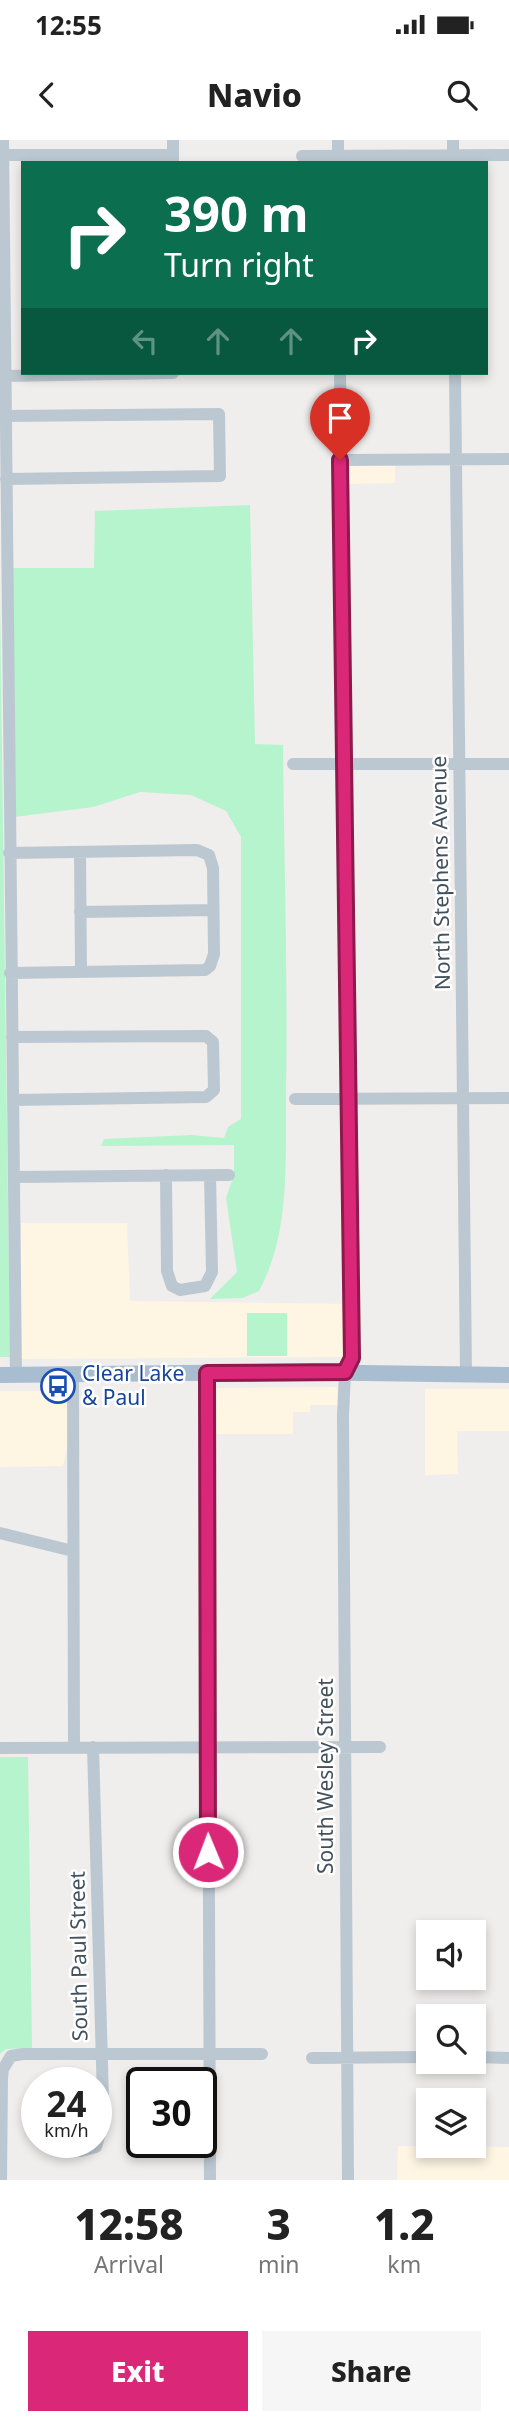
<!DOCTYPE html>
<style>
:root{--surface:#fff;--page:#f6f6f6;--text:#222;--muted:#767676;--accent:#db2777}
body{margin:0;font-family:"Noto Sans",sans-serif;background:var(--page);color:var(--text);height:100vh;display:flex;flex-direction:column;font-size:26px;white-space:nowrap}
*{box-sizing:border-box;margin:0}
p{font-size:23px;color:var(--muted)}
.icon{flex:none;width:38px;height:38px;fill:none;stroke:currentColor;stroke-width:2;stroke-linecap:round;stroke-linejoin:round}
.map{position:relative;height:2040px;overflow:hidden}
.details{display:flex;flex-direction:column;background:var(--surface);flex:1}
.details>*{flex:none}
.hud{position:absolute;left:21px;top:21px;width:467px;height:214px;border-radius:0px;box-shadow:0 4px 10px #0003;background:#0b6e4f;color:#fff;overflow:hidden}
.controls{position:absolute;left:416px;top:1780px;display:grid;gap:14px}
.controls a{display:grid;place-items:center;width:70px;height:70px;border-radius:0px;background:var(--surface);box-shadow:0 4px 10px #0003;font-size:35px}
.speed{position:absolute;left:21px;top:1927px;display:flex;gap:14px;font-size:35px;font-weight:700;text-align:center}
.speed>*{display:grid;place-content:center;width:91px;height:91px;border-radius:50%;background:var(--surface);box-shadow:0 4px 10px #0003;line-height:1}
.speed small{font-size:18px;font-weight:400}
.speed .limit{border:4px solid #111;border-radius:10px;background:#fff;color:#111}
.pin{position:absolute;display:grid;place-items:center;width:60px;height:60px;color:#fff;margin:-72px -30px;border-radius:50% 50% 50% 0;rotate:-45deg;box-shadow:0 0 7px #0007}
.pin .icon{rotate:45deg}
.me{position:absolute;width:77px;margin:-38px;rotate:359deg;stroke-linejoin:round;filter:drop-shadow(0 0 5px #0008)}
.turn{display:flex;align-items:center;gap:24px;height:147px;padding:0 28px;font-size:32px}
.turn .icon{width:91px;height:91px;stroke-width:2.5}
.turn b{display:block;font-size:49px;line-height:60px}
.lanes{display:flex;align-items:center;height:66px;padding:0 28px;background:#0003;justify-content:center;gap:35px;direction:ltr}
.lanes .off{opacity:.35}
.eta{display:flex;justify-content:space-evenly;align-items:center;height:119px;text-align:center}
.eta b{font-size:42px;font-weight:800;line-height:49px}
.primary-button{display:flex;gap:14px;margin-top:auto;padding:14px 28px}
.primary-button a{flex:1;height:80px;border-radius:0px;background:var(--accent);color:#fff;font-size:28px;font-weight:800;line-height:80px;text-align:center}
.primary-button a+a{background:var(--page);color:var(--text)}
.status{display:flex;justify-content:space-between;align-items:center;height:49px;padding:0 35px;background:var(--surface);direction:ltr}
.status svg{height:19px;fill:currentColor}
header{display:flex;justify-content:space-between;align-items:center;height:91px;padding:0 28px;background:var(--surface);font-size:32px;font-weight:800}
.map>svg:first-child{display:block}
.commercial{fill:#fef6e3}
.green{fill:#b5f4cc}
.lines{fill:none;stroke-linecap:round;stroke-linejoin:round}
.minor{stroke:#bcc8d1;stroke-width:12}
.major{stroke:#a9bdd0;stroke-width:16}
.route-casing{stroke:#8e194d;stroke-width:18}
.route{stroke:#db2777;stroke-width:12}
.labels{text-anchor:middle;stroke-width:5;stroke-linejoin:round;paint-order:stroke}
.street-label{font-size:21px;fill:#43515d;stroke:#fff}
.transit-label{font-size:21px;fill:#164399;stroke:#fff;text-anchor:start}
</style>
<div class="status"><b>12:55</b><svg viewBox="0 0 49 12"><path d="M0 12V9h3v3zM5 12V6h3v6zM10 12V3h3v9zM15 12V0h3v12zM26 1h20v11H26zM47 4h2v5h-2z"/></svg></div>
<header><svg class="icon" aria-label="back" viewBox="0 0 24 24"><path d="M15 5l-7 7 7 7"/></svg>Navio<svg class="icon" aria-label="search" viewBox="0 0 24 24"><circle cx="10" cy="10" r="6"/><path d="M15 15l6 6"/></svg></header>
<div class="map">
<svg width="509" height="2040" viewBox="0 0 509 2040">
<rect width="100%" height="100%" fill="#f0eded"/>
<path class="commercial" d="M 347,325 L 395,325 L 395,343 L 347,344 Z
M 21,1083 L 127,1083 L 130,1161 L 346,1164 L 344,1217 L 21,1219 Z
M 337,1247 L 338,1265 L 310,1265 L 310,1272 L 293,1272 L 293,1294 L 210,1294 L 211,1248 Z
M 425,1249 L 509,1249 L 509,1291 L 457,1291 L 458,1334 L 425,1335 Z
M 0,1251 L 68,1251 L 67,1307 L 63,1326 L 0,1327 Z
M 398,2006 L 509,2007 L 509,2040 L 397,2040 Z"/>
<path class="green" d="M 250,365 L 255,604 L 283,605 C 284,721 288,838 286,955 C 285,1020 291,1092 259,1151 L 242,1158 L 210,1159 L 237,1132 L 226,1058 L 234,1035 L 234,1005 L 101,1006 L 104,999 L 192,995 L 224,998 L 228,987 L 241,979 L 241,697 L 226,671 L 191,655 L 140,652 L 93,667 L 14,677 L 12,428 L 94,428 L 95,371 Z
M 0,459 L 10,1217 L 0,1217 Z
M 247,1173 L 287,1173 L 287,1216 L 247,1216 Z
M 0,1617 L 28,1617 L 32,1908 L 6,1909 L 0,1914 Z"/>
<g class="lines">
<path class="minor" d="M 3,0 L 16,1235
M 173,0 L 173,22
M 338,0 L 338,22
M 3,15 L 173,15
M 302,16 L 509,15
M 453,22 L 453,0
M 340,233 L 352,1215 L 345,1232 L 343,1276 L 348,2040
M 455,233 L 466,1233
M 5,236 L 173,233
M 5,276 L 219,274 L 220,336 L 6,339
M 340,320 L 509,319
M 293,624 L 509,624
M 80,712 L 81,832
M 9,713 L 197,710 L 209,715 L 213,728 L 214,814 L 210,826 L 205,830 L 10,833
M 80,772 L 213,770
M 12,897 L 206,896 L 213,902 L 214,950 L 206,957 L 13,960
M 295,959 L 509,958
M 166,1035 L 167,1131 L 172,1146 L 180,1150 L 205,1146 L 212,1132 L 210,1035
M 15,1037 L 229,1035
M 207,1233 L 210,2040
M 73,1234 L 74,1607
M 0,1393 L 73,1411
M 0,1608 L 380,1607
M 474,1917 L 509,1918
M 312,1918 L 429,1917
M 81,2011 L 96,2007 L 102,1986 L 103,1959 L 93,1607
M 1,2040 L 2,1939 L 3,1929 L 11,1916 L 23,1914 L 262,1914"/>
<path class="major" d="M 0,1235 L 291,1232 L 509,1235"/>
</g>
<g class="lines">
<g class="route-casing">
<path id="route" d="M 208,1712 L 207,1233 L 345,1232 L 352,1218 L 340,320"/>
</g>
<use href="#route" class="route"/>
</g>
<defs>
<g id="bus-ring" transform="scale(1.75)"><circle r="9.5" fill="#fff" stroke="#1a4fb4" stroke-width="1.5"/><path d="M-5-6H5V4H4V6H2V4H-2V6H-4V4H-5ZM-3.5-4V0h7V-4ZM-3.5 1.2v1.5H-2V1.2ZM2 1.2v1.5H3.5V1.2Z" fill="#1a4fb4"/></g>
</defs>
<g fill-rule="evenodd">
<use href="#bus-ring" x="58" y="1246"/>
</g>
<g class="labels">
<g class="street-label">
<text transform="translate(441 733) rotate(-91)" y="7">North Stephens Avenue</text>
<text transform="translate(326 1636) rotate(-90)" y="7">South Wesley Street</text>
<text transform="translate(79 1816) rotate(-91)" y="7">South Paul Street</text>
</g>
<g class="transit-label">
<text x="82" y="1241">Clear Lake<tspan x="82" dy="24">&amp; Paul</tspan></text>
</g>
</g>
</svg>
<div class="controls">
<a><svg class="icon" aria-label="sound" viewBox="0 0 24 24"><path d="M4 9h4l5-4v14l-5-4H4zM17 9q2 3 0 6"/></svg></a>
<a><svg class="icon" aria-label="search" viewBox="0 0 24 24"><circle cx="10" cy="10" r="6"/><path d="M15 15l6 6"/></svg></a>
<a><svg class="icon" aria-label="layers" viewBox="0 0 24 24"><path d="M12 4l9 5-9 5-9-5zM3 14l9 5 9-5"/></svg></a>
</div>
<div class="speed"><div>24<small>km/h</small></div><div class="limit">30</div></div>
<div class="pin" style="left:340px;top:320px;background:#d93025"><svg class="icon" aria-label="arrive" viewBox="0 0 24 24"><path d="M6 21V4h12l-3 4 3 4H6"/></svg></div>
<svg class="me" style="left:208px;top:1712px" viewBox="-20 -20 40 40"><circle r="17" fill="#db2777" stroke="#fff" stroke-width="3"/><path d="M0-11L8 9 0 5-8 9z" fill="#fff"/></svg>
<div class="hud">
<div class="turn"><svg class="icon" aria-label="right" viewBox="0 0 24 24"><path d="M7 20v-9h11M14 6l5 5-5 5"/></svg><div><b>390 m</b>Turn right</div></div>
<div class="lanes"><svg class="icon off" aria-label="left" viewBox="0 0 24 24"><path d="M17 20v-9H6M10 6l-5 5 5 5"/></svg><svg class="icon off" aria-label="ahead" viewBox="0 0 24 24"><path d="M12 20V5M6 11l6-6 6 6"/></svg><svg class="icon off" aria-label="ahead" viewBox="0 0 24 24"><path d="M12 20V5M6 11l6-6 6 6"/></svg><svg class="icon" aria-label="right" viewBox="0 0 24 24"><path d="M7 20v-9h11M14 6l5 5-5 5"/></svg></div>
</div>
</div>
<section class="details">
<div class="eta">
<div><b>12:58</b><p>Arrival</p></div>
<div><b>3</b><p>min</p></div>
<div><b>1.2</b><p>km</p></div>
</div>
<div class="primary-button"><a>Exit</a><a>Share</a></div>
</section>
